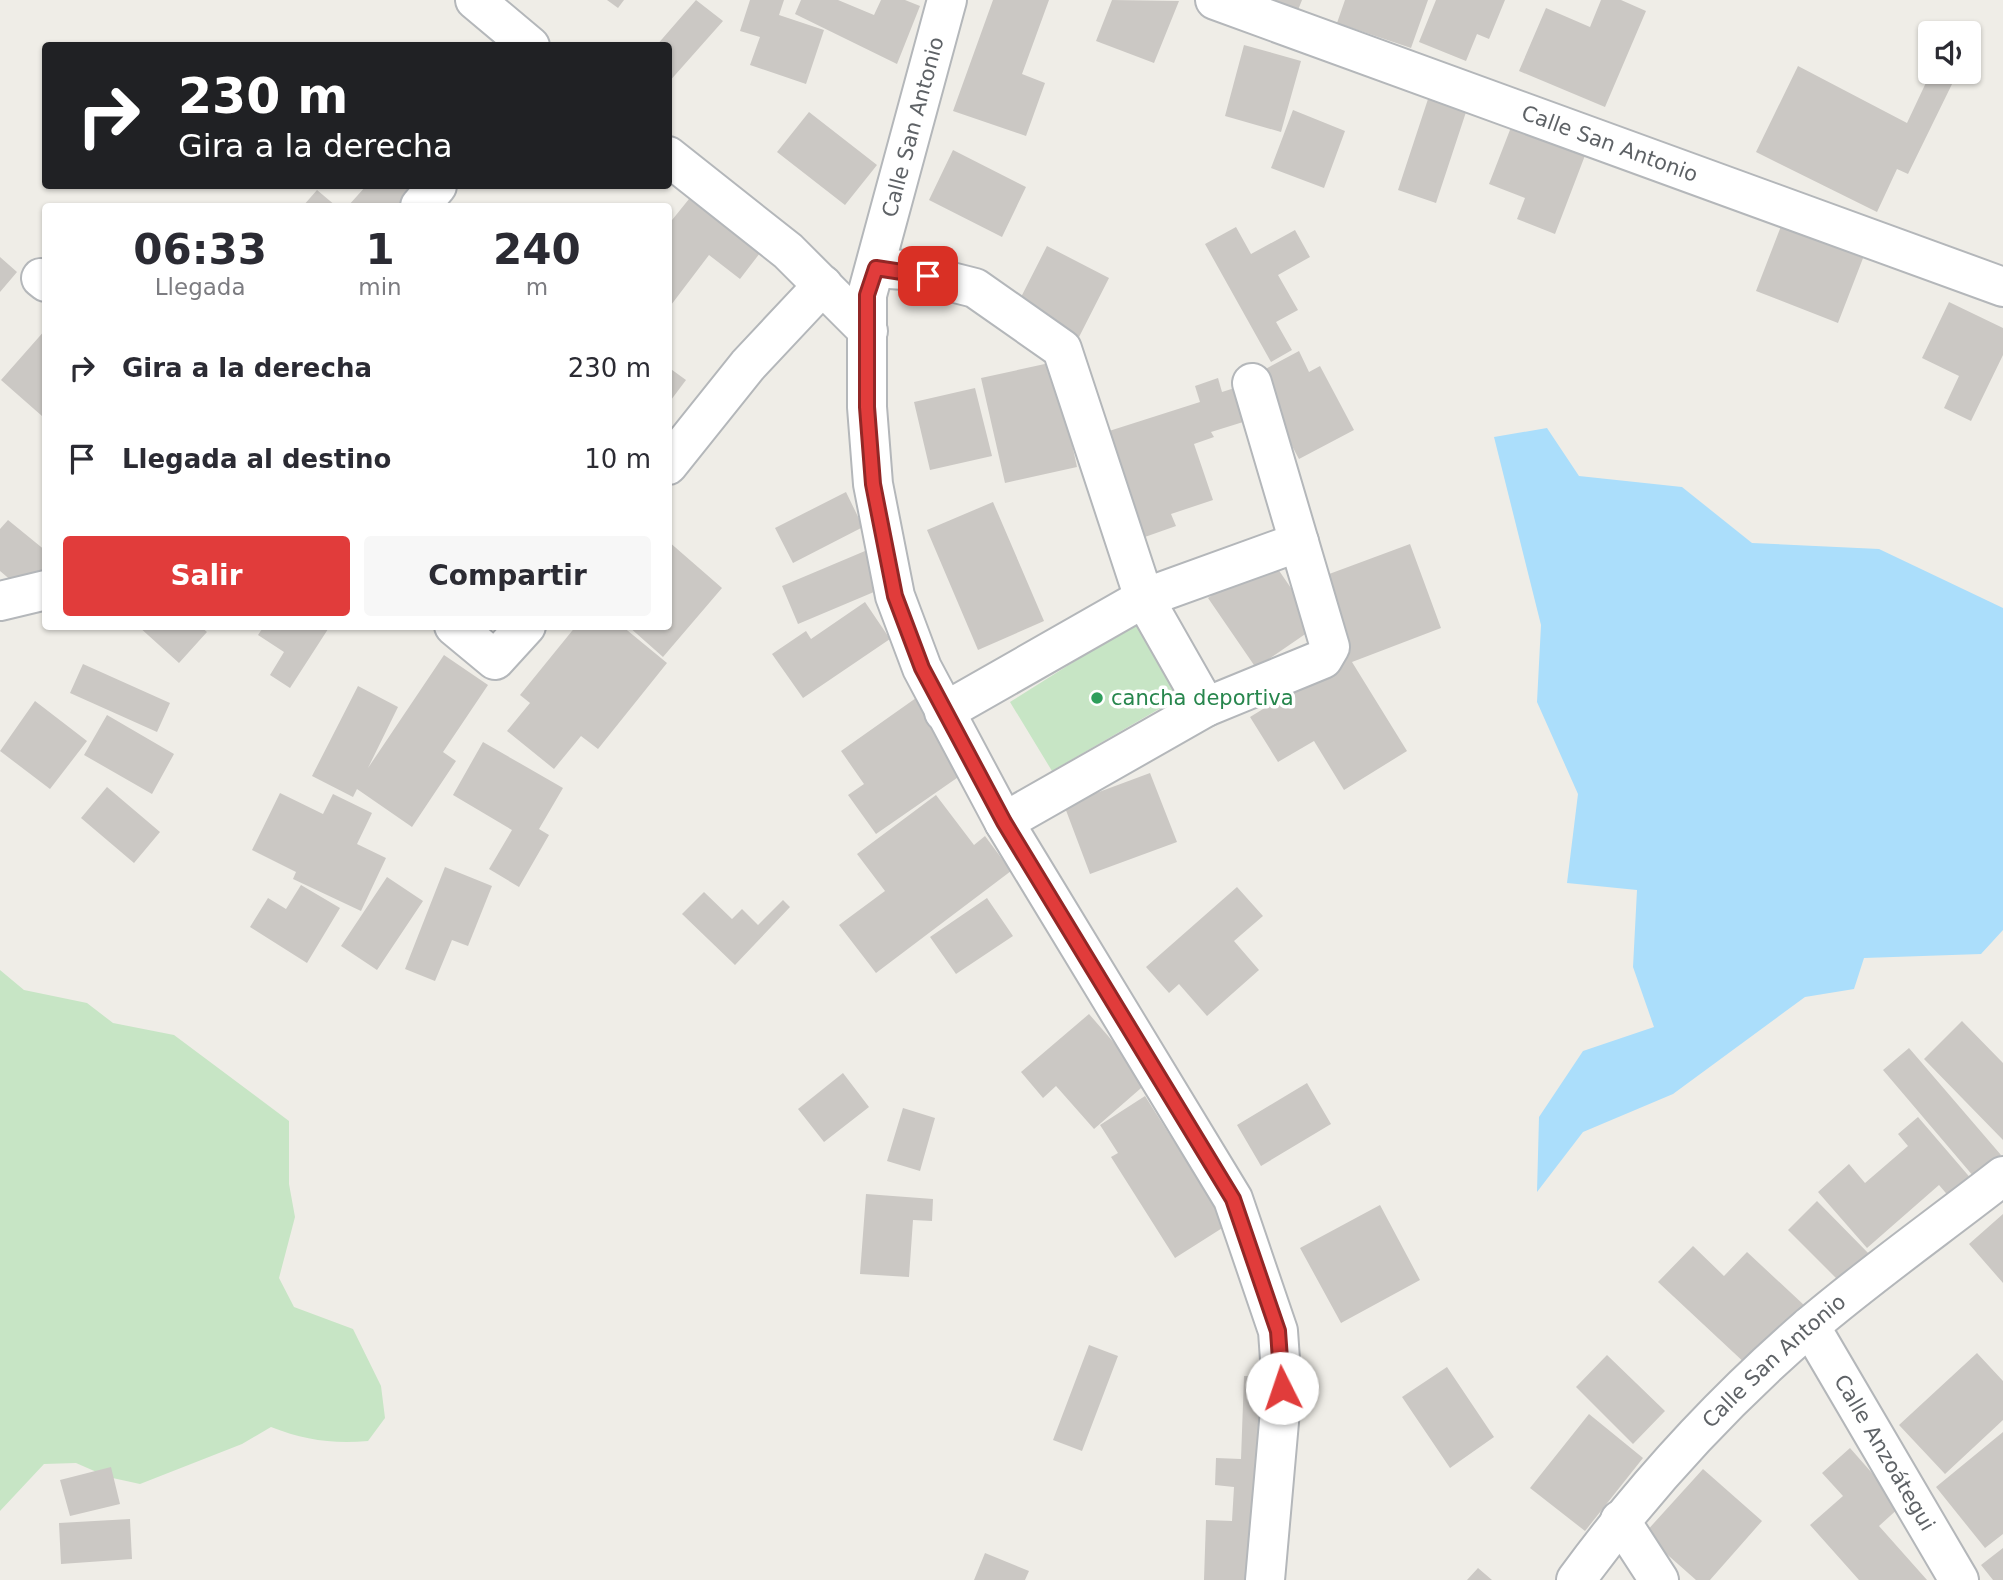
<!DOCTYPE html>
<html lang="es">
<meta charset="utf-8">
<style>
:root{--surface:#fff;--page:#f7f7f7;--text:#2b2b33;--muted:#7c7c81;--accent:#e13c3b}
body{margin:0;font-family:"DejaVu Sans",sans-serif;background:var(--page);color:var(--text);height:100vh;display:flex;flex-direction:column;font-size:26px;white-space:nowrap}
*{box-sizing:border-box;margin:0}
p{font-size:23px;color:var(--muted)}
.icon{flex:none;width:38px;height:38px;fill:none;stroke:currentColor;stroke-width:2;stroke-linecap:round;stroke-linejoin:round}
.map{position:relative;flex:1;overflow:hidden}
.sheet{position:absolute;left:42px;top:203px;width:630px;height:427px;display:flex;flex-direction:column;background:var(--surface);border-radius:7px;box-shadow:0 2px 5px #0004}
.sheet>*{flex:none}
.top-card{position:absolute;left:42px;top:42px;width:630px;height:147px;border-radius:7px;box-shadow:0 2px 5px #0004;background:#202124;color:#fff;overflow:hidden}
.fabs{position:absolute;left:1918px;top:21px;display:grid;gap:14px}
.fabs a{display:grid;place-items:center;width:63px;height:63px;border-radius:7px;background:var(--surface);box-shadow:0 2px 5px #0004;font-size:35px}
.pin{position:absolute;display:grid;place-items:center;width:60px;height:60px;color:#fff;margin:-30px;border-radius:14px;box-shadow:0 4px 10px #0006}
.me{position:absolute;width:77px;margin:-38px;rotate:356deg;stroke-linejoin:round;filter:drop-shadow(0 0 5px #0008)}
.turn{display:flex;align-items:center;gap:24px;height:147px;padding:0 21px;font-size:32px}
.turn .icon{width:91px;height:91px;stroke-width:2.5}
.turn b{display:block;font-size:49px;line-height:60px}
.eta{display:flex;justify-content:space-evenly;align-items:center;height:119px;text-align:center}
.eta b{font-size:42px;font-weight:700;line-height:49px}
.primary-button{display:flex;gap:14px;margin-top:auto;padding:14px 21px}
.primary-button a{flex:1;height:80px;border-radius:7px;background:var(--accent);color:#fff;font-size:28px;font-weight:700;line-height:80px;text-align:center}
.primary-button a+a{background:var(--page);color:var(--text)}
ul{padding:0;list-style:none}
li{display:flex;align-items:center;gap:21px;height:91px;padding:0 21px}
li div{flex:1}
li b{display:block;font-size:26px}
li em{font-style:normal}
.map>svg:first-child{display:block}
.green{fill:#c7e5c5}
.water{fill:#abdefb}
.building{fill:#cbc8c4}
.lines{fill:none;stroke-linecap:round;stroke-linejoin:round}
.minor-casing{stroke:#b4b7ba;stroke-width:42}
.minor{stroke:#fff;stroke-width:38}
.route-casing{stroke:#922726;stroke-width:18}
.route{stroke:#e13c3b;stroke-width:12}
.leisure-dot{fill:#2e9e5b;stroke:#fff;stroke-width:2.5}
.labels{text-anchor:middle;stroke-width:7;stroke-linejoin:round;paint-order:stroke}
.street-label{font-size:21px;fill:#5e6266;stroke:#fff}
.leisure-label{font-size:21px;fill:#27864d;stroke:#fff;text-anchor:start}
</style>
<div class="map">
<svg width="2003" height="1580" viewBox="0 0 2003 1580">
<rect width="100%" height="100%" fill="#efede7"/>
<path class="green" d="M 1137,622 L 1185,694 L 1052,771 L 1010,702 Z
M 0,970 L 24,990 L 87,1003 L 113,1023 L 174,1035 L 289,1121 L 289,1184 L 295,1217 L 279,1278 L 294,1307 L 353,1329 L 381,1386 L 385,1418 L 368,1441 C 332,1444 304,1440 271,1427 L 242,1444 L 140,1484 L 108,1477 L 76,1463 L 44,1464 L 0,1511 Z"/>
<path class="water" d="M 1547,428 L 1579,476 L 1682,487 L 1752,543 L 1879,549 L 2003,608 L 2003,930 L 1981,954 L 1864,958 L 1854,989 L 1805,997 L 1673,1094 L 1583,1132 L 1537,1192 L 1539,1117 L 1583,1051 L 1654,1027 L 1633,967 L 1637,890 L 1567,883 L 1578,794 L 1537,702 L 1541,625 L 1494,437 Z"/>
<path class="building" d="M 607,0 L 624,0 L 618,8 Z
M 696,0 L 723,21 L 668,83 L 668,46 L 656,46 Z
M 750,0 L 784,0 L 779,15 L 824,30 L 806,84 L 750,65 L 760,37 L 740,31 Z
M 801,0 L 838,0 L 874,15 L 881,0 L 905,0 L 920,6 L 897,64 L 795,14 Z
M 993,0 L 1049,0 L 1022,74 L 1045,83 L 1026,136 L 953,111 Z
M 1112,0 L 1179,1 L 1154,63 L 1096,41 Z
M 1272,0 L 1302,0 L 1298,10 Z
M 1345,0 L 1428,0 L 1411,48 L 1337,23 Z
M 1436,0 L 1505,0 L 1489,39 L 1477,34 L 1466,61 L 1419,42 Z
M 1601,0 L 1621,0 L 1646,11 L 1605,107 L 1519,71 L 1546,8 L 1590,27 Z
M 1244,45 L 1301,61 L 1281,132 L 1225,116 Z
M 1798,66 L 1907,123 L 1931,72 L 1954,80 L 1908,174 L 1897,169 L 1877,212 L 1756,152 Z
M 1430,93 L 1468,106 L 1436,203 L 1398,190 Z
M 1293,110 L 1345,131 L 1324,188 L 1271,168 Z
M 809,112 L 877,165 L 845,205 L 777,152 Z
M 1515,117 L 1589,145 L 1555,234 L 1517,219 L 1525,198 L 1489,184 Z
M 953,150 L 1026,187 L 1002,237 L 929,200 Z
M 366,186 L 417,186 L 399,206 L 348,206 Z
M 317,190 L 336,206 L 303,206 Z
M 689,199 L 760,253 L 740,279 L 709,255 L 668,309 L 668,225 Z
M 1783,221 L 1865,253 L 1838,323 L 1756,291 Z
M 1236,227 L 1251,254 L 1295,230 L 1310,257 L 1278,275 L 1298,310 L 1276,322 L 1292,350 L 1271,362 L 1205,244 Z
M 1047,246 L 1109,278 L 1079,337 L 1017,305 Z
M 0,257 L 17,272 L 0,292 Z
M 1949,302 L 2003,328 L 2003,355 L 1971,421 L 1944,408 L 1959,376 L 1922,358 Z
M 46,329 L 46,412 L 42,416 L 1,380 Z
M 1299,351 L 1309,372 L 1320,366 L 1354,430 L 1299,459 L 1254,375 Z
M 1054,362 L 1077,467 L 1005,483 L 981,378 Z
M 668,367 L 686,380 L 668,404 Z
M 1218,378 L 1222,392 L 1244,385 L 1256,418 L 1211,432 L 1214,437 L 1194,444 L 1213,500 L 1171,514 L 1176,526 L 1142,538 L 1106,432 L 1200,402 L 1195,386 Z
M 975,388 L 992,456 L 930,470 L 914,402 Z
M 846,492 L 863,527 L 793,563 L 775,528 Z
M 993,502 L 1044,621 L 978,650 L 927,530 Z
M 8,520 L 46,551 L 46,567 L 25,592 L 0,571 L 0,529 Z
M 668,541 L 722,588 L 663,657 L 628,626 L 668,626 Z
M 1410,544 L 1441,628 L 1352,662 L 1407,751 L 1344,790 L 1314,741 L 1278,762 L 1250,717 L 1346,658 L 1313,580 Z
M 865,551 L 881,589 L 798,624 L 782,586 Z
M 1269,556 L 1317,626 L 1256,668 L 1208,598 Z
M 865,602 L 890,639 L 803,698 L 772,654 L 806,631 L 811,639 Z
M 138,626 L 200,626 L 207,632 L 179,663 Z
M 264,626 L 330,626 L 290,688 L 270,675 L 284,652 L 258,635 Z
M 576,626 L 622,626 L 667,663 L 598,749 L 581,736 L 554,769 L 507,731 L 530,703 L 520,695 Z
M 444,655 L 488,685 L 443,752 L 456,761 L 412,827 L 357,789 L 353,797 L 312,776 L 358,686 L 398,707 L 368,768 Z
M 83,664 L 170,703 L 157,732 L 70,693 Z
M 916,698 L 967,771 L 876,834 L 848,795 L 864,784 L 841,751 Z
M 35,701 L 87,741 L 50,789 L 0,751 Z
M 107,715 L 174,754 L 152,794 L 84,755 Z
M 483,742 L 563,788 L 539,829 L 549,835 L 519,887 L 489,869 L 512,830 L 453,795 Z
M 1150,773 L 1177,842 L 1090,874 L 1064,805 Z
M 107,787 L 160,832 L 134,863 L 81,818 Z
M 280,793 L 323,814 L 333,794 L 372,813 L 357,844 L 386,858 L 361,911 L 293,879 L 296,872 L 252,850 Z
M 936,795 L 974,845 L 985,836 L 1011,871 L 876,973 L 839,925 L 885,891 L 857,854 Z
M 445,867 L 492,886 L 468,946 L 452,940 L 435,981 L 405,969 Z
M 387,877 L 423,901 L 377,970 L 341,946 Z
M 301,885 L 340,908 L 307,963 L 250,927 L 268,898 L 286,909 Z
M 1237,887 L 1263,916 L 1234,941 L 1259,970 L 1207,1016 L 1179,984 L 1169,993 L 1146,967 Z
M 704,892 L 732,919 L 742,909 L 758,925 L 783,900 L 790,907 L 735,965 L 682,914 Z
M 987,898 L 1013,936 L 956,974 L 930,937 Z
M 1089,1014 L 1148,1082 L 1094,1129 L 1056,1086 L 1043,1098 L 1021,1072 Z
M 1962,1021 L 2003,1063 L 2003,1140 L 1924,1059 Z
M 1909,1048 L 2001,1155 L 1974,1177 L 1883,1070 Z
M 843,1073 L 869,1107 L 824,1142 L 798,1109 Z
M 1307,1083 L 1331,1124 L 1261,1166 L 1237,1125 Z
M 1145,1096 L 1227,1225 L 1175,1258 L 1111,1157 L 1118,1153 L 1100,1125 Z
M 903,1108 L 935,1118 L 920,1171 L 887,1161 Z
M 1918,1117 L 1973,1181 L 1951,1199 L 1939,1185 L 1867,1248 L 1818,1192 L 1849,1164 L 1865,1183 L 1908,1146 L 1898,1134 Z
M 866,1194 L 933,1199 L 932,1221 L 913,1220 L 909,1277 L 860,1274 Z
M 1817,1201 L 1872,1257 L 1843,1285 L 1788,1230 Z
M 1380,1205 L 1420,1280 L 1341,1323 L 1300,1248 Z
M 2003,1214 L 2003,1283 L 1969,1244 Z
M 1693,1246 L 1724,1276 L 1747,1252 L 1805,1306 L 1748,1366 L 1658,1282 Z
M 1089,1345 L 1118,1356 L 1082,1451 L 1053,1440 Z
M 1977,1353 L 2003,1381 L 2003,1420 L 1945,1474 L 1899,1425 Z
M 1607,1355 L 1665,1411 L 1633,1444 L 1576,1387 Z
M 1447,1367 L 1494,1437 L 1450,1468 L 1402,1397 Z
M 1244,1376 L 1272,1377 L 1263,1580 L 1204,1580 L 1206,1520 L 1232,1521 L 1234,1487 L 1215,1485 L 1216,1458 L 1241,1459 Z
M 1589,1414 L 1643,1458 L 1585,1531 L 1530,1488 Z
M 2003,1432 L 2003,1534 L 1985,1548 L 1936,1487 Z
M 1850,1448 L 1901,1506 L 1879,1526 L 1927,1580 L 1859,1580 L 1810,1525 L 1843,1496 L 1822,1473 Z
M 111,1467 L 120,1504 L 70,1516 L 60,1480 Z
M 1703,1469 L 1762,1521 L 1710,1580 L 1696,1580 L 1644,1534 Z
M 130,1519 L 132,1559 L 61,1564 L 59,1523 Z
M 2003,1548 L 2003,1580 L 1993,1580 L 1981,1565 Z
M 985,1553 L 1029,1571 L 1025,1580 L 974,1580 Z
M 1478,1568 L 1492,1580 L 1467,1580 Z"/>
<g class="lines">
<g class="minor-casing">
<g id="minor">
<path d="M 475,0 L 530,46"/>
<path d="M 947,0 L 867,295 L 867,407 L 873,484 L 895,596 L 922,668 L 1004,822 L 1233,1199 L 1278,1331 L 1282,1388 L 1265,1580"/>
<path id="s1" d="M 1215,0 L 2003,287"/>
<path d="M 668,156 L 788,251 L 868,331"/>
<path d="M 420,206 L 437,186"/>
<path d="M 876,268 L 904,270 L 975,288 L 1062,349 L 1144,598 L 1206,707 L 1004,822"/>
<path d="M 41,278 L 46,282"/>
<path d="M 668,465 L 748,365 L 823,285"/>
<path d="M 0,601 L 46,590"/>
<path d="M 454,626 L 495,660 L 526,626"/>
<path d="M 1206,707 L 1323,659 L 1330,647 L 1252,383"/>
<path d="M 944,712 L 1144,598 L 1299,542"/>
<path id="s2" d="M 1810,1326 L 1959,1580"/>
<path d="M 1620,1520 L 1659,1580"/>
<path id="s3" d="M 1576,1580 C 1644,1487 1722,1402 1810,1326 C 1871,1274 1939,1226 2003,1176"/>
</g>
</g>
<use href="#minor" class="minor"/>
</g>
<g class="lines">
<g class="route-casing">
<path id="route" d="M 928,276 L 876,268 L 867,295 L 867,407 L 873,484 L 895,596 L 922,668 L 1004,822 L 1233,1199 L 1278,1331 L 1282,1388"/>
</g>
<use href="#route" class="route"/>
</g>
<circle class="leisure-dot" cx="1097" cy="698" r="7"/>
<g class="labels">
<g class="street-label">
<text transform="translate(913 127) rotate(-75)" y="7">Calle San Antonio</text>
<text dy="7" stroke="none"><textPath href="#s1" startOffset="420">Calle San Antonio</textPath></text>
<text dy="7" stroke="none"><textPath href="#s3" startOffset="296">Calle San Antonio</textPath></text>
<text dy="7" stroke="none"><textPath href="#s2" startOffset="147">Calle Anzoátegui</textPath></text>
</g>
<g class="leisure-label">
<text x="1111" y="705">cancha deportiva</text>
</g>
</g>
</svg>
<div class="fabs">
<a><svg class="icon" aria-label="sound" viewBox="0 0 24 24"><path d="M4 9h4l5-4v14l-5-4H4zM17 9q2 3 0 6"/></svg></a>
</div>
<div class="pin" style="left:928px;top:276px;background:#d93025"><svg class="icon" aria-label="arrive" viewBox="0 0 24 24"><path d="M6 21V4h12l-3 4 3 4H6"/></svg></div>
<svg class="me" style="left:1282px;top:1388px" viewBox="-20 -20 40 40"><circle r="19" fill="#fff"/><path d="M0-13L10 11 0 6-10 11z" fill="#e13c3b"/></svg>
<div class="top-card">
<div class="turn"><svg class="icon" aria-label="right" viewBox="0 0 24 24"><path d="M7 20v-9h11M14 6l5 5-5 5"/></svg><div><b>230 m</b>Gira a la derecha</div></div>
</div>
<section class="sheet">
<div class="eta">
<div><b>06:33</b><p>Llegada</p></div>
<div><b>1</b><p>min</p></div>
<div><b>240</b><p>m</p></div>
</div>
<ul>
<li><svg class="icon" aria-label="right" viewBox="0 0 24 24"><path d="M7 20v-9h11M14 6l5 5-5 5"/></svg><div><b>Gira a la derecha</b></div><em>230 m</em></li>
<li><svg class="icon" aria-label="arrive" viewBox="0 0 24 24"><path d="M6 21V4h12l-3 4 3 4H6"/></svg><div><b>Llegada al destino</b></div><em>10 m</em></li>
</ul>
<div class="primary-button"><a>Salir</a><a>Compartir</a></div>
</section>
</div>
